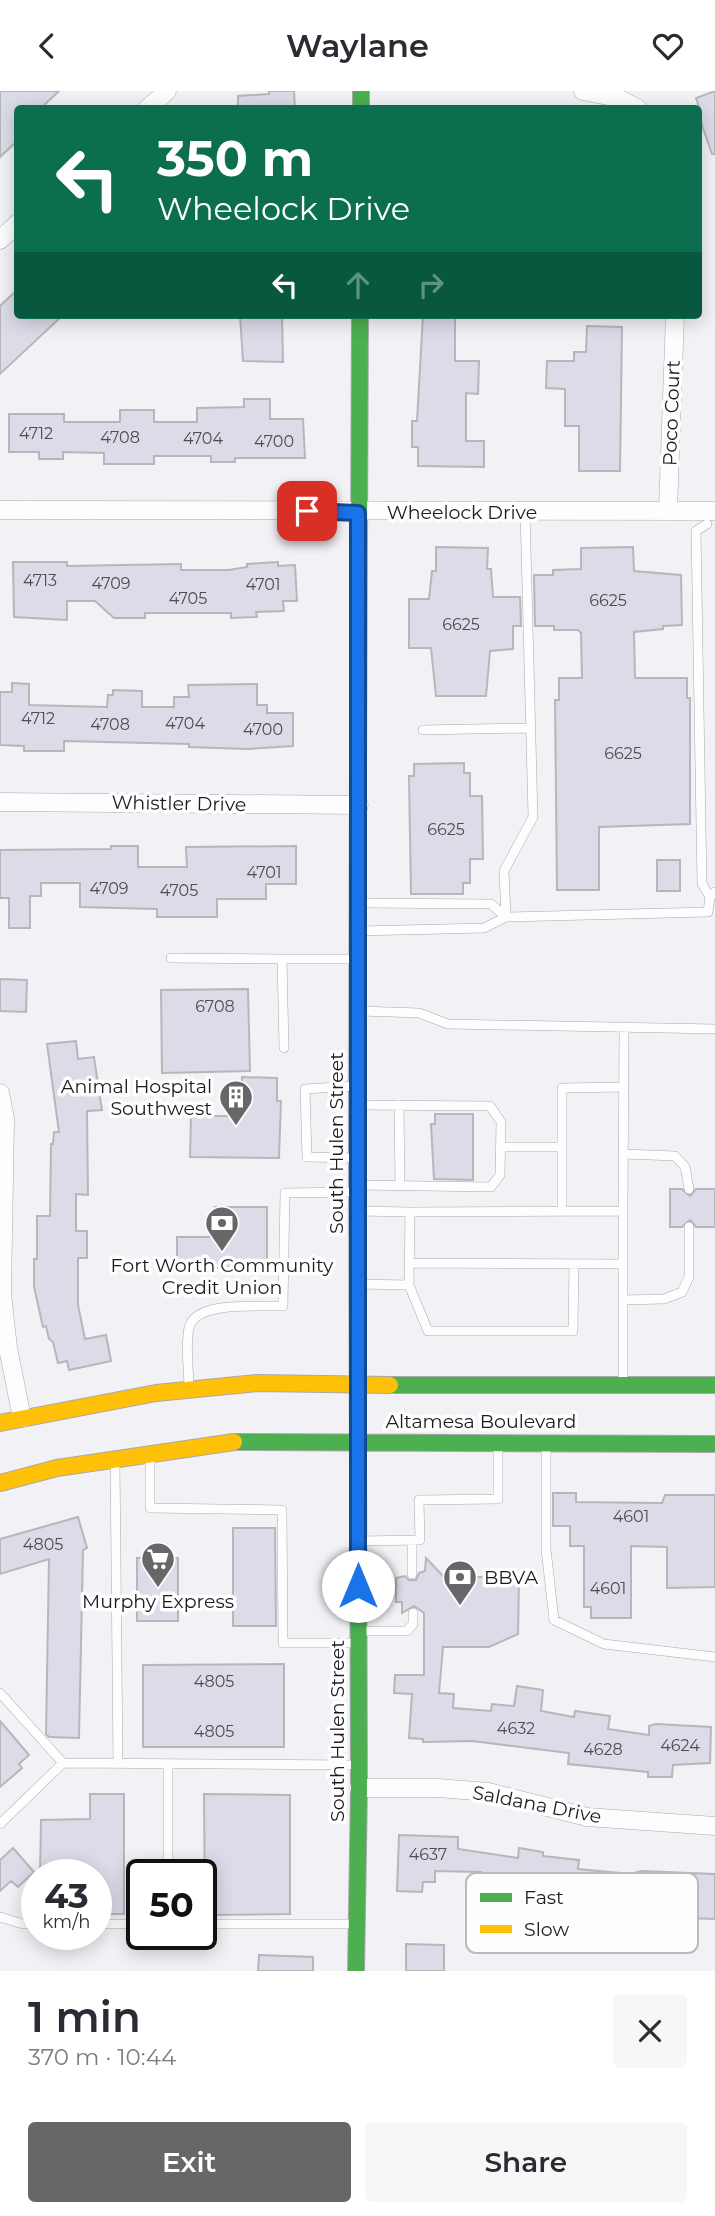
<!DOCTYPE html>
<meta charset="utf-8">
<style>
:root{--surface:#fff;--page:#f7f7f7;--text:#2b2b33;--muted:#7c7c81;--accent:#67676a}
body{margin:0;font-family:Montserrat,sans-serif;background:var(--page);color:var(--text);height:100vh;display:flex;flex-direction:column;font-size:26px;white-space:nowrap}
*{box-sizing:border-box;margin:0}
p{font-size:23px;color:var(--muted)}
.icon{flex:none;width:38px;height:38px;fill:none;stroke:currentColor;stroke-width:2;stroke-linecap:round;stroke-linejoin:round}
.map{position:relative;height:1880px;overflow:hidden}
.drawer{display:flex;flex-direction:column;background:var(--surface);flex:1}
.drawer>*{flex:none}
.top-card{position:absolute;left:14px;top:14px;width:688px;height:214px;border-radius:7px;box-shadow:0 4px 18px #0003;background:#0b6e4f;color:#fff;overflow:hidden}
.speed{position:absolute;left:21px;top:1768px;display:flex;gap:14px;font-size:35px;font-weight:700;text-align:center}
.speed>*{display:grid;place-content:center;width:91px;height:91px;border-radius:50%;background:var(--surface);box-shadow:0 4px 18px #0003;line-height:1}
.speed small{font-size:18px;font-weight:400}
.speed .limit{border:4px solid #111;border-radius:10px;background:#fff;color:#111}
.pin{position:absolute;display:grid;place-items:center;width:60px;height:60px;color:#fff;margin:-30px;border-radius:14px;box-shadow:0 4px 10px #0006}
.me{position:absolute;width:77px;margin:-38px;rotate:0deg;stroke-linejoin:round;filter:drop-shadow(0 0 5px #0008)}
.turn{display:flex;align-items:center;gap:24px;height:147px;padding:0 28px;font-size:32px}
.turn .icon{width:91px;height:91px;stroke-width:2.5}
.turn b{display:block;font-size:49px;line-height:60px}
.lanes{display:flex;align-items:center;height:66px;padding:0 28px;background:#0003;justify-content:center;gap:35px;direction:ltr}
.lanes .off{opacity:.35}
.round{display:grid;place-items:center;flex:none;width:74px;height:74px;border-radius:7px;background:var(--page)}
.summary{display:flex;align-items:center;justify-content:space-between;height:119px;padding:0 28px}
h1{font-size:42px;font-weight:600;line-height:52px}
.primary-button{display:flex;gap:14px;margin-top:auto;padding:14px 28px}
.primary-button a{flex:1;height:80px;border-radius:7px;background:var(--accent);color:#fff;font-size:28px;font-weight:600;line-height:80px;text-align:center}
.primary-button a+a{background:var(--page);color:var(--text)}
header{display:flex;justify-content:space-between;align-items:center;height:91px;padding:0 28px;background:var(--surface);font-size:32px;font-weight:600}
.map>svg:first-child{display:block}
.building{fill:#dcdbe8;stroke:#b7b6ba;stroke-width:2}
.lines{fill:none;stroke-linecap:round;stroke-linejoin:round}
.lane-casing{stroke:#a9a9ac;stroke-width:10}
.street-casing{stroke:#a9a9ac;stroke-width:19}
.fast-casing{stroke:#a9a9ac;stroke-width:18}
.slow-casing{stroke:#a9a9ac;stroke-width:18}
.lane{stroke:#fdfdfe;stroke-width:9}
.street{stroke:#fdfdfe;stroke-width:18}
.fast{stroke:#4caf50;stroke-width:16}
.slow{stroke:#ffc107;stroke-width:16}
.route-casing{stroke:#114b97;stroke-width:18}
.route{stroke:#1a73e8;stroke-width:12}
.labels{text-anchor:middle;stroke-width:7;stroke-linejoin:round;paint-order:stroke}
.number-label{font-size:16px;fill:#4d4d52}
.street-label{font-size:19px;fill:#1c1c1f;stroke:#fefefe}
.poi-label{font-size:19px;fill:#1c1c1f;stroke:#fefefe}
.key{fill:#fefefe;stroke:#bababb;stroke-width:2}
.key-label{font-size:19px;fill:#1c1c1f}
</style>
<header><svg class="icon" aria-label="back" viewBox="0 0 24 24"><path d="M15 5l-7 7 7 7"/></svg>Waylane<svg class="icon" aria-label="heart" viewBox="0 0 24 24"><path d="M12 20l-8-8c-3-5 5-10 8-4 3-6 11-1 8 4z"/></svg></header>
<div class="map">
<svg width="715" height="1880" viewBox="0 0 715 1880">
<rect width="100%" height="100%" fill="#f2f1f6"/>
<path class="building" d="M 0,0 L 59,0 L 40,18 L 18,18 L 18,49 L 0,66 Z
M 269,0 L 294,0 L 295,18 L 238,18 L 238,5 L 269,3 Z
M 715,0 L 715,63 L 712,63 L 696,17 L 699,16 L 696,7 Z
M 18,198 L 18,224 L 63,224 L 0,283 L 0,215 Z
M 240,224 L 282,224 L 283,271 L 243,270 Z
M 423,224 L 455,224 L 455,270 L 479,270 L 478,303 L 466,302 L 466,350 L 484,350 L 484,376 L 418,375 L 418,356 L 412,356 L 412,330 L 417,330 Z
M 587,235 L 622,236 L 620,380 L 579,380 L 579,335 L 565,335 L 565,298 L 546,297 L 547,270 L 574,270 L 574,261 L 586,261 Z
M 244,308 L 270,308 L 270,328 L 303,328 L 305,367 L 235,367 L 235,371 L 211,371 L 211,365 L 154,365 L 154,373 L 104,373 L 104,362 L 63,361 L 63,368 L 39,368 L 39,361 L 9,361 L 9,323 L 64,323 L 64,331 L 120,331 L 120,319 L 154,319 L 154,331 L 197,331 L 197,317 L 244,316 Z
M 436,456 L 488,457 L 487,478 L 491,478 L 493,506 L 520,506 L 521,535 L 513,535 L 513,558 L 490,560 L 486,605 L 436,605 L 431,557 L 409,557 L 409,508 L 429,508 L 432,480 L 436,480 Z
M 633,456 L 634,480 L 681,484 L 682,534 L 663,535 L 663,538 L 634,541 L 635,587 L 687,587 L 687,607 L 690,607 L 690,733 L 599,736 L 599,799 L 557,799 L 555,609 L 559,609 L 559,587 L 582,587 L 581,542 L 578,539 L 554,539 L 554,535 L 535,535 L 534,484 L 553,484 L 553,479 L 581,478 L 581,457 Z
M 13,471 L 67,471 L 67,475 L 181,473 L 181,479 L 229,479 L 247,476 L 247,473 L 278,471 L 278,475 L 295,474 L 297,510 L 283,510 L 284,520 L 256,521 L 257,526 L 231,527 L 231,522 L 145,522 L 145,527 L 114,527 L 95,510 L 67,510 L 67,529 L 14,526 Z
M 12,592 L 29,593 L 29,614 L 107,616 L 108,604 L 113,604 L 113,599 L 142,600 L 142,616 L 174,616 L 174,606 L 189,606 L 188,594 L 257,593 L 257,614 L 267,614 L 267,622 L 293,622 L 293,655 L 247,658 L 189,656 L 189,653 L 64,650 L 64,660 L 24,660 L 24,655 L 0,654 L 0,601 L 12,601 Z
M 464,672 L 464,682 L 470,682 L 470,705 L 482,705 L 483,768 L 470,768 L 470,792 L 463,792 L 463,803 L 411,803 L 409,685 L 414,685 L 414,673 Z
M 111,755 L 138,755 L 138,776 L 187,776 L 186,756 L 296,755 L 296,793 L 266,793 L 266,808 L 217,808 L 217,826 L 157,826 L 157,818 L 80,816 L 80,792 L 41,792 L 41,805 L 30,805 L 30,837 L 9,837 L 9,807 L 0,807 L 0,759 L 111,758 Z
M 657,769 L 680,769 L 680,800 L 657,800 Z
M 0,888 L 27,889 L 26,921 L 0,920 Z
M 248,898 L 250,980 L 162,982 L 161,899 Z
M 76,950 L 78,968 L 94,966 L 102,1019 L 87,1020 L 88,1104 L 76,1103 L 76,1140 L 87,1140 L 87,1167 L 78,1167 L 78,1214 L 85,1248 L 106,1244 L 111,1270 L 69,1279 L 67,1270 L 58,1272 L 53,1251 L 49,1248 L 46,1235 L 43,1236 L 34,1196 L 34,1168 L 37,1168 L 37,1125 L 50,1125 L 51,1053 L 53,1053 L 54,1041 L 59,1041 L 47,953 Z
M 242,986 L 277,987 L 277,1010 L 281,1010 L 279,1067 L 190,1066 L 191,1025 L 242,1025 Z
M 435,1023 L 473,1023 L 473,1089 L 434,1088 L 431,1033 L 435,1033 Z
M 670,1098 L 682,1098 L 690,1105 L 696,1098 L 715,1098 L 715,1136 L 696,1136 L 690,1129 L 682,1136 L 670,1136 Z
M 215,1116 L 267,1116 L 267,1177 L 177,1177 L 177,1146 L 215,1146 Z
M 553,1402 L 576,1402 L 576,1411 L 662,1412 L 665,1404 L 715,1404 L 715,1496 L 667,1497 L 667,1456 L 631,1455 L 631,1527 L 591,1527 L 591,1516 L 584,1516 L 584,1455 L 570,1455 L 570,1435 L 553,1435 Z
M 78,1426 L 87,1457 L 83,1459 L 79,1647 L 49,1646 L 46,1643 L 49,1468 L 0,1483 L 0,1448 Z
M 233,1437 L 275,1437 L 276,1535 L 233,1535 Z
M 137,1467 L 178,1467 L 178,1530 L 137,1530 Z
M 426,1467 L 444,1486 L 519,1486 L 518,1543 L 489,1556 L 443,1556 L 439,1602 L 454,1603 L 453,1617 L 491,1620 L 492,1613 L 514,1615 L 517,1595 L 543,1599 L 541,1620 L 574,1626 L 575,1620 L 610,1625 L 608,1638 L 649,1644 L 649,1635 L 656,1633 L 711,1636 L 710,1672 L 673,1674 L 672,1686 L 648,1686 L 648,1681 L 568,1673 L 569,1662 L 472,1650 L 423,1651 L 423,1648 L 409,1647 L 412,1603 L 394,1602 L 395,1584 L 424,1584 L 424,1522 L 414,1515 L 402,1522 L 402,1511 L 396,1511 L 396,1487 L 405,1485 L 409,1489 L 416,1489 L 419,1482 L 425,1480 Z
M 284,1573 L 284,1656 L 143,1656 L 143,1574 Z
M 0,1630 L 29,1664 L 19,1673 L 22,1677 L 0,1696 Z
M 90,1703 L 124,1703 L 124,1823 L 96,1823 L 96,1783 L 40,1783 L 41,1729 L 90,1728 Z
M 204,1703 L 290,1704 L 290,1823 L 205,1824 Z
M 399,1744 L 458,1746 L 458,1758 L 518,1767 L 519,1757 L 543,1761 L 543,1765 L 579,1769 L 578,1778 L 631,1783 L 641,1780 L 715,1783 L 715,1828 L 657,1826 L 656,1849 L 629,1848 L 630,1825 L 577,1819 L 575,1834 L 552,1831 L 551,1812 L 478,1803 L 481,1781 L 435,1780 L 435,1791 L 423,1791 L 422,1801 L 397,1800 Z
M 13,1757 L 34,1781 L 18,1796 L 11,1790 L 0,1800 L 0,1769 Z
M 406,1853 L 444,1854 L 444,1880 L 406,1880 Z
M 259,1864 L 313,1866 L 313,1880 L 258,1880 Z"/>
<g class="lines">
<g class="lane-casing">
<path id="lane" d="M 707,433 L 696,440 L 702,793 L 710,806
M 423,639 L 530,637
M 362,812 L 491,813 L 506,826
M 506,826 L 504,780 L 533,726 L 525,420
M 360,840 L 484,837 L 506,826 L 708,821 L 710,806 L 715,801
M 171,867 L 282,868
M 360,920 L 419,922 L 448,933 L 715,938
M 284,957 L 282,868 L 356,868
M 359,1014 L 490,1015 L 501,1031 L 500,1084 L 491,1096 L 359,1094
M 399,1014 L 400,1094
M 501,1056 L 562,1056 L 562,997 L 624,996
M 623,1063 L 675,1065 L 685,1076 L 689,1098
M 355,1067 L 307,1066 L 305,998 L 356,995
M 562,1119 L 562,1056
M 358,1120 L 410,1121
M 623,1120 L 624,936
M 409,1172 L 623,1173
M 358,1193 L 409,1194 L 410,1121 L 623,1120 L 623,1294
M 409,1194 L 428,1240 L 573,1240 L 574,1173
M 623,1209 L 664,1208 L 682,1201 L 689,1186 L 689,1136
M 189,1297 C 189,1279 185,1255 189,1237 C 195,1209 260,1216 283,1215 L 285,1102 L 355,1101
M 546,1356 L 546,1458 L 554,1529 L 604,1553 L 715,1566
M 150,1368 L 150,1417 L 282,1419 L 283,1552 L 354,1552
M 115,1370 L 118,1673
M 358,1450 L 420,1449 L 419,1409 L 498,1408 L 498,1355
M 412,1450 L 412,1483
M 360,1540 L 407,1540 L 413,1533 L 413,1522
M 0,1602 L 63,1672 L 355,1674
M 0,1733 L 63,1672
M 168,1783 L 168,1673
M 0,1826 L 23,1833 L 37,1833
M 96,1833 L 142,1833
M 201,1833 L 354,1833"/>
</g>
<g class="street-casing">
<path id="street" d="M 583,0 L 618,7 L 638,18
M 147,18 L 167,0
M 0,149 L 18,132
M 0,419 L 715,420
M 668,419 L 675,224
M 0,711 L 359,714
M 0,1002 L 5,1028 L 2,1203 L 8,1257 L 22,1327
M 359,1697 L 438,1697 L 488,1701 L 587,1726 L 715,1735"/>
</g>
<g class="fast-casing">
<path id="fast" d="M 361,0 L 361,18
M 358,675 L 360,224
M 390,1294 L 715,1294
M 234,1351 L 715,1353
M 356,1880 L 359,1697 L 357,1057"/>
</g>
<g class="slow-casing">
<path id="slow" d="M 357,1057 L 358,675
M 0,1332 L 156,1302 L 257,1292 L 390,1294
M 0,1392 L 57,1377 L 234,1351"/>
</g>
<use href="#lane" class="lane"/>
<use href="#street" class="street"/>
<use href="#fast" class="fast"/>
<use href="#slow" class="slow"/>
</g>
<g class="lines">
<g class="route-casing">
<path id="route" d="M 307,420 L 358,422 L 358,1495"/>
</g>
<use href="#route" class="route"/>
</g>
<defs>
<g id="building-pin" transform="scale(1.75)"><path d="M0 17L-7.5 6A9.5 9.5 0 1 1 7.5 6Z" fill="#67676a" stroke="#fefefe"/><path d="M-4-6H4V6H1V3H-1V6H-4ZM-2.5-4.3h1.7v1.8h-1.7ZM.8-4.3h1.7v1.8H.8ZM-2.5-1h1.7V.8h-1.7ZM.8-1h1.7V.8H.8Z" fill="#fff"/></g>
<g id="bank-pin" transform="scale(1.75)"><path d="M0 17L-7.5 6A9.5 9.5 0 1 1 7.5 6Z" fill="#67676a" stroke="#fefefe"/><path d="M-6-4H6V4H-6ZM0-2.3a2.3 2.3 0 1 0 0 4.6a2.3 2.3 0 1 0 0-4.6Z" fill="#fff"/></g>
<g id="supermarket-pin" transform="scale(1.75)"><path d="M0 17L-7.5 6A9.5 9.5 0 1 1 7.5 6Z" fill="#67676a" stroke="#fefefe"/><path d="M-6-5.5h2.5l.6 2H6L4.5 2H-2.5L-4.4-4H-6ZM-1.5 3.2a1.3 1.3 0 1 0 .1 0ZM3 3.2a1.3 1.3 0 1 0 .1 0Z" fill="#fff"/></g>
</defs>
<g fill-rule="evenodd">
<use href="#building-pin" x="236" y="1006"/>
<use href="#bank-pin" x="222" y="1132"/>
<use href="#supermarket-pin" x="158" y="1468"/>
<use href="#bank-pin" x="460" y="1486"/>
</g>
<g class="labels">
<g class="number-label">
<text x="36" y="348">4712</text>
<text x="120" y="352">4708</text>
<text x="203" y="353">4704</text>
<text x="274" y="356">4700</text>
<text x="40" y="495">4713</text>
<text x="111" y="498">4709</text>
<text x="263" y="499">4701</text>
<text x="188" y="513">4705</text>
<text x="608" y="515">6625</text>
<text x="461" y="539">6625</text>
<text x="38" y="633">4712</text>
<text x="185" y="638">4704</text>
<text x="110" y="639">4708</text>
<text x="263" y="644">4700</text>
<text x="623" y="668">6625</text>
<text x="446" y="744">6625</text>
<text x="264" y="787">4701</text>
<text x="109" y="803">4709</text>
<text x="179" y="805">4705</text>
<text x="215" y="921">6708</text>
<text x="631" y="1431">4601</text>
<text x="43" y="1459">4805</text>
<text x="608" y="1503">4601</text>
<text x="214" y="1596">4805</text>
<text x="516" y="1643">4632</text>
<text x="214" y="1646">4805</text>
<text x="680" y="1660">4624</text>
<text x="603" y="1664">4628</text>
<text x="428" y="1769">4637</text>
</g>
<g class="street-label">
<text transform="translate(671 322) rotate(-88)" y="7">Poco Court</text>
<text x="462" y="428">Wheelock Drive</text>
<text transform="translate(179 712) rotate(1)" y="7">Whistler Drive</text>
<text transform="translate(336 1052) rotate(-90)" y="7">South Hulen Street</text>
<text x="481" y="1337">Altamesa Boulevard</text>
<text transform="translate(337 1640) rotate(-90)" y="7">South Hulen Street</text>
<text transform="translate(537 1713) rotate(11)" y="7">Saldana Drive</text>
</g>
<g class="poi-label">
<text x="212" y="1002" text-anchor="end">Animal Hospital<tspan x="212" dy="22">Southwest</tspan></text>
<text x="222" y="1181">Fort Worth Community<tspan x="222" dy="22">Credit Union</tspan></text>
<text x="484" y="1493" text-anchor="start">BBVA</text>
<text x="158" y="1517">Murphy Express</text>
</g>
</g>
<rect x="466" y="1782" width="232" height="80" rx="10" class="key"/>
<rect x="480" y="1802" width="32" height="9" fill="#4caf50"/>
<rect x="480" y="1834" width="32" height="8" fill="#ffc107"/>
<g class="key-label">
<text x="524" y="1813">Fast</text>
<text x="524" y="1845">Slow</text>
</g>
</svg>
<div class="speed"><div>43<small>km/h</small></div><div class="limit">50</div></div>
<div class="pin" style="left:307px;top:420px;background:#d93025"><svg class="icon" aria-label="arrive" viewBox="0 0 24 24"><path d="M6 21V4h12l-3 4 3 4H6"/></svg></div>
<svg class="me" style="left:358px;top:1495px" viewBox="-20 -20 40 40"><circle r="19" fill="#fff"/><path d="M0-13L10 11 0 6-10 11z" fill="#1a73e8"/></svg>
<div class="top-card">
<div class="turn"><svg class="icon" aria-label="left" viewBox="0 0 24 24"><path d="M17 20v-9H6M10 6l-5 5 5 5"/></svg><div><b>350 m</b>Wheelock Drive</div></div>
<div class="lanes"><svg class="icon" aria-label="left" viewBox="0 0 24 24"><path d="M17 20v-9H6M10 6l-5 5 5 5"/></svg><svg class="icon off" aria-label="ahead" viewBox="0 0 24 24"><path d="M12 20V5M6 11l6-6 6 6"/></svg><svg class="icon off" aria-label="right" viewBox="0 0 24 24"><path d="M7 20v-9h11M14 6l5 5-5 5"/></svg></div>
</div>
</div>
<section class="drawer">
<div class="summary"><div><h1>1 min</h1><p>370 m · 10:44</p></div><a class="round"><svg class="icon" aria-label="close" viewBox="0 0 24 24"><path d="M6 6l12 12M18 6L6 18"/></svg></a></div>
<div class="primary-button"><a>Exit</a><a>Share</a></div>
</section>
